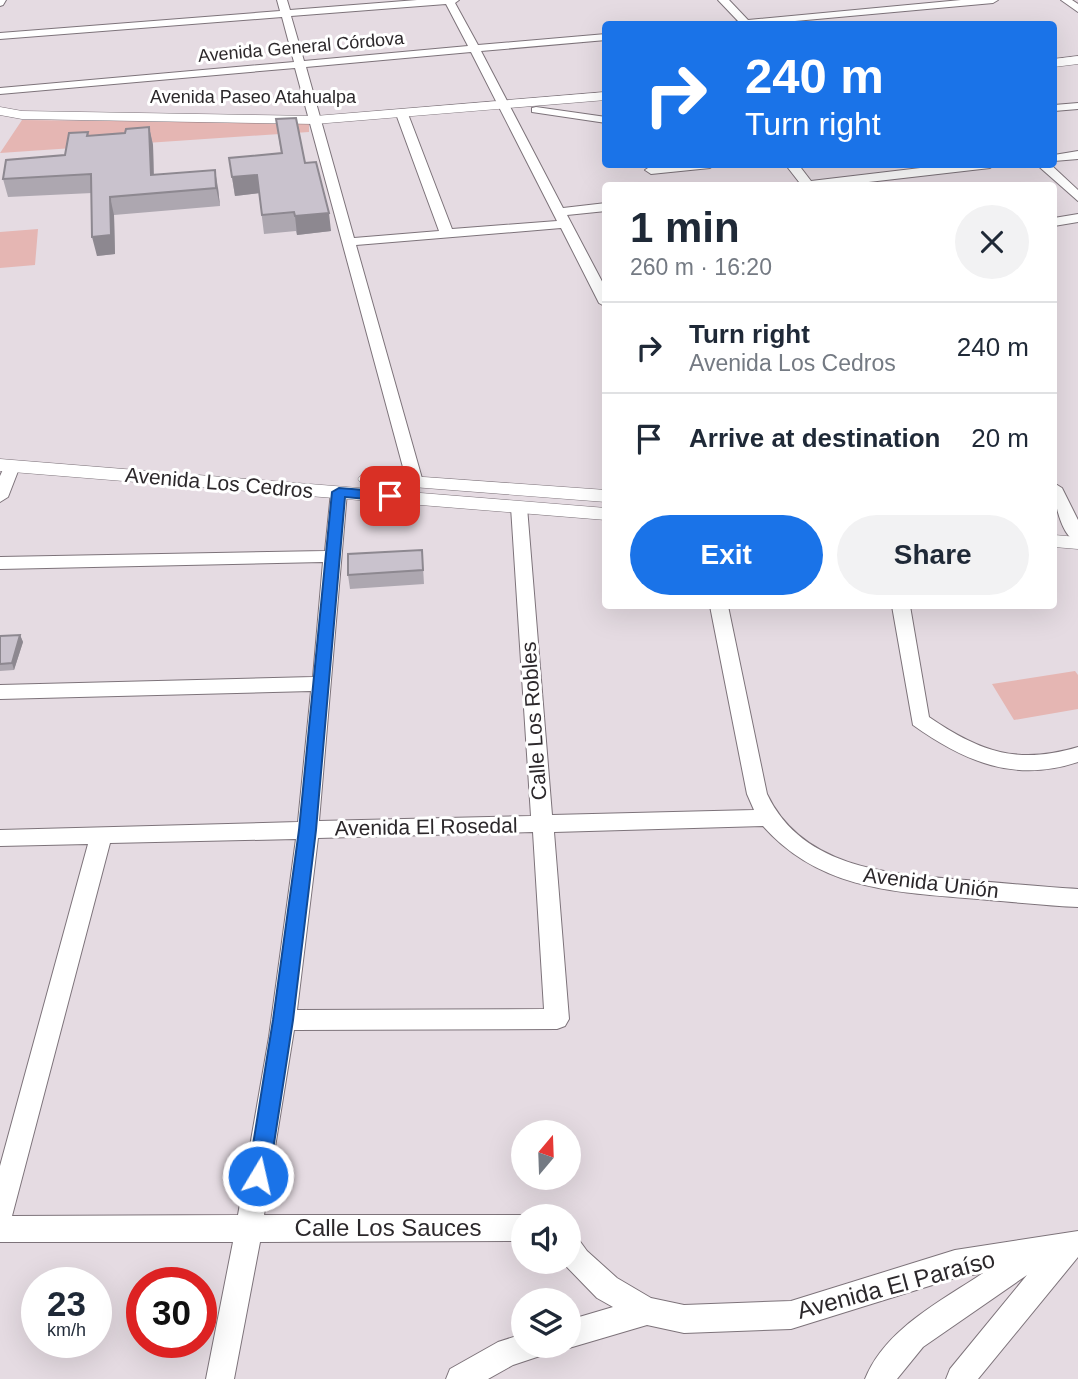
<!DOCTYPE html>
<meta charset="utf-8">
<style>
:root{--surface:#fff;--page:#f2f2f3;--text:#1f2937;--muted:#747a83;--line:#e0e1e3;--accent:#1a73e8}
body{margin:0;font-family:Arial,sans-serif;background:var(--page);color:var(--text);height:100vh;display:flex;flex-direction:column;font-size:26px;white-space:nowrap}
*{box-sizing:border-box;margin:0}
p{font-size:23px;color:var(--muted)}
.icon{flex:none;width:38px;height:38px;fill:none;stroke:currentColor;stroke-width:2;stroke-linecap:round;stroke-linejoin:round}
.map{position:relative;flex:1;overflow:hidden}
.drawer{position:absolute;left:602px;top:182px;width:455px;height:427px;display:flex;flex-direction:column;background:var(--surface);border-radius:7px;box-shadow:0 7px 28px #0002}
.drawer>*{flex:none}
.top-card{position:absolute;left:602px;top:21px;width:455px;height:147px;border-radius:7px;box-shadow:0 7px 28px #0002;background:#1a73e8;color:#fff;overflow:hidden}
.needle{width:46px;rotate:19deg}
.controls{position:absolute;left:511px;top:1120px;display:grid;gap:14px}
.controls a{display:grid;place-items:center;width:70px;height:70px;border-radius:50%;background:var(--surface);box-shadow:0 7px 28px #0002;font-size:35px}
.speed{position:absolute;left:21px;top:1267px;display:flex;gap:14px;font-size:35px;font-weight:700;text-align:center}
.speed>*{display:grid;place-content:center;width:91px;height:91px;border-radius:50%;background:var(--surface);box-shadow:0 7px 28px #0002;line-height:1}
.speed small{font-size:18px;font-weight:400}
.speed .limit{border:10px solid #d22;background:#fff;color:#111}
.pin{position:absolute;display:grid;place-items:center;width:60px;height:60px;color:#fff;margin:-30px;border-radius:14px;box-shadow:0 4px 10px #0006}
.me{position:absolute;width:77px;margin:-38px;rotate:9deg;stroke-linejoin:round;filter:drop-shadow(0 0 5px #0008)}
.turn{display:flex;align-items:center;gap:24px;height:147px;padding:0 28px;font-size:32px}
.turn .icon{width:91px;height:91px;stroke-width:2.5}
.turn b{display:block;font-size:49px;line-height:60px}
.round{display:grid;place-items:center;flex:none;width:74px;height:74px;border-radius:37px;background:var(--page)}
.summary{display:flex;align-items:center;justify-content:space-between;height:119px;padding:0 28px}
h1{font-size:42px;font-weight:600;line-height:52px}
.action{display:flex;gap:14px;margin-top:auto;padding:14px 28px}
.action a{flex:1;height:80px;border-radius:42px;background:var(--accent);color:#fff;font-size:28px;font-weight:600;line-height:80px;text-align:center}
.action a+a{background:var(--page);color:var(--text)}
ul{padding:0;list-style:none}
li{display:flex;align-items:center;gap:21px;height:91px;padding:0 28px;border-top:2px solid var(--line)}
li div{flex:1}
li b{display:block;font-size:26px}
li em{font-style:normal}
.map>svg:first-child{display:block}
.green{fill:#e5b6b3}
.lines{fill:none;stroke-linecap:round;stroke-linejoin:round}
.minor-casing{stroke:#7d737a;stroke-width:2}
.tertiary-casing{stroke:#7d737a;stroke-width:1}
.minor{fill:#fff;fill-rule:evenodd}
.tertiary{fill:#fff;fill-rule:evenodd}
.wall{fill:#ada7b0}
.shaded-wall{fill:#8d8890}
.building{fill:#c9c2cd;stroke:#8d8890;stroke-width:2}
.route{fill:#1a73e8;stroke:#114b97;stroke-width:2}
.labels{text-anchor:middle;stroke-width:6;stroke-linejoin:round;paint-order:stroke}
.far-street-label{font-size:18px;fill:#2c282b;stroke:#fff}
.street-label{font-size:21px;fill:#2c282b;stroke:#fff}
.near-street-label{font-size:24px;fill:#2c282b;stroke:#fff}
</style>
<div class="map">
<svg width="1078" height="1379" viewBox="0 0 1078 1379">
<rect width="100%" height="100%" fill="#e5dbe2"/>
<path class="green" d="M 22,120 L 309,123 L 309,132 L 0,153 Z
M 38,229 L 35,265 L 0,268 L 0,232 Z
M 1075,671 L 1078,675 L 1078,709 L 1014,720 L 992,684 Z"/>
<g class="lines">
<g class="minor-casing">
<path id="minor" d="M 0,0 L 6,0 L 3,5 L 0,6 Z
M 277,0 L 287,0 L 290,10 L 417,0 L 459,0 L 455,3 L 478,45 L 606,34 L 606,40 L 481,51 L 563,208 L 606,203 L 606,211 L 567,215 L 606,289 L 606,307 L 599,303 L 561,228 L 356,245 L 423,482 L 421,485 L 415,487 L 407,482 L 295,68 L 0,94 L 0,88 L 294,62 L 282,17 L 0,39 L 0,33 L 280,11 ZM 446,4 L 468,46 L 304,61 L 291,16 ZM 471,52 L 557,221 L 452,229 L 408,114 L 402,111 L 396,114 L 439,231 L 354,238 L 306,67 Z
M 718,0 L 729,0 L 748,20 L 961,0 L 998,0 L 993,3 L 762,24 L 730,24 L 738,21 Z
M 1061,0 L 1072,0 L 1078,4 L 1078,12 Z
M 1078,103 L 1078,109 L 1054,111 L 1054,105 Z
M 536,107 L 606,117 L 606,123 L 532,112 L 532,108 Z
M 1078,151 L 1078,159 L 1054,161 L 1054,155 Z
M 669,164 L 716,164 L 710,168 L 651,174 L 645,170 L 651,166 Z
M 785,164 L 798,164 L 811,181 L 954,164 L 996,164 L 990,168 L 834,186 L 792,186 L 799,182 Z
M 1036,164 L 1050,164 L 1078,190 L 1078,201 Z
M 1078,214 L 1078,222 L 1054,226 L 1054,218 Z
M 12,461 L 20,466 L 8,497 L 0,502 L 0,476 L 6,463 Z
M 1054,483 L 1062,488 L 1078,520 L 1078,542 C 1061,538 1053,498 1054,483 Z
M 339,487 L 347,492 L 319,821 L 531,816 L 511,507 L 519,502 L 527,507 L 552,815 L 754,810 L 747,794 L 710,606 L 728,606 L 767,794 C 803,870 892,874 966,880 C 1003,883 1041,887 1078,889 L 1078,907 C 1040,905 1003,901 965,898 C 889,892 817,887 763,826 L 554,832 L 569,1019 L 565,1026 L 557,1029 L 294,1030 L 264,1215 L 523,1215 L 526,1216 L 523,1216 L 523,1241 L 260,1242 L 234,1379 L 206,1379 L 233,1242 L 0,1242 L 0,1166 L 88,844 L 0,846 L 0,830 L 298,822 L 311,691 L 0,699 L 0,685 L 313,677 L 323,562 L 0,569 L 0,557 L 325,551 L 331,492 ZM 533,832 L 544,1009 L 297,1010 L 318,838 ZM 296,839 L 269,1037 L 238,1215 L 12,1216 L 110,843 Z
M 892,606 L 910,606 L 929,717 C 980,752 1018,765 1078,747 L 1078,762 C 1015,783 965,762 913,725 Z
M 1078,1231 L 1078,1257 L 978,1379 L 946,1379 L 950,1369 L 1027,1275 L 923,1347 L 897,1379 L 865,1379 C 885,1329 940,1302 983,1273 L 955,1278 L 791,1329 L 684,1333 L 647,1325 L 569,1348 L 563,1346 L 569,1346 L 569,1320 L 613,1307 L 597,1298 L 562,1262 L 569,1262 L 569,1236 L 579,1240 L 587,1251 L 617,1278 L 651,1298 L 684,1305 L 791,1301 L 955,1250 Z
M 523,1334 L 523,1346 L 544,1346 L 540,1356 L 513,1365 L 488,1379 L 446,1379 L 450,1369 L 498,1342 Z"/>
</g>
<g class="tertiary-casing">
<path id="tertiary" d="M 1078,56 L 1078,64 L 1054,67 L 1054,59 Z
M 606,92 L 606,100 L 315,124 L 22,119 L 0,115 L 0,107 L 22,111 L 315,116 Z
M 0,459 L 606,508 L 606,520 L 0,471 Z
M 368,473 L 606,490 L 606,502 L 361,483 L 358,479 L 361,475 Z
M 1054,535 L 1078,537 L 1078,549 L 1054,547 Z"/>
</g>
<use href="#minor" class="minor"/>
<use href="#tertiary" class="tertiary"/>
</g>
<path class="wall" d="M 276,119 L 305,163 L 331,231 L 297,235 L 296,231 L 264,234 L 259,193 L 235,196 L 229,158 L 281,153 Z
M 149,127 L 153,145 L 154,175 L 218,188 L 220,206 L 114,215 L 115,254 L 97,256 L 92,193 L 8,197 L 3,179 L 65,155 L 88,132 L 89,136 L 125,133 Z
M 422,550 L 424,584 L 350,589 L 348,575 Z
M 20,635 L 23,642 L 14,670 L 0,671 L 0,636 Z"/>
<path class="shaded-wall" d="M 149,127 L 153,145 L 154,193 L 151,175 Z
M 215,170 L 218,188 L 220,206 L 216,188 Z
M 257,175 L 260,193 L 235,196 L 232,177 Z
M 110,197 L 114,215 L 115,254 L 97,256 L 92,237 Z
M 329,213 L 331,231 L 297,235 L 295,216 Z
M 20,635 L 23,642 L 14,670 L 12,663 Z"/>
<path class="building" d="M 296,118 L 305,163 L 316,162 L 329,213 L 295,216 L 294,212 L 262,215 L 257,175 L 232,177 L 229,158 L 282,153 L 276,119 Z
M 149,127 L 151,175 L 215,170 L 216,188 L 110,197 L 111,235 L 92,237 L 91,174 L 3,179 L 6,160 L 65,155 L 69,133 L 88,132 L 87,136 L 125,133 L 126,129 Z
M 422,550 L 423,570 L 348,575 L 348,554 Z
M 20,635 L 12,663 L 0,664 L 0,636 Z"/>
<path class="route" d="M 339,488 L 390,492 L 397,496 L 390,501 L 345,497 L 316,830 L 293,1020 L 269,1176 L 266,1184 L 258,1187 L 251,1184 L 248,1176 L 273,1020 L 299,830 L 332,492 Z"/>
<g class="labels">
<g class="far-street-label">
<text transform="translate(301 47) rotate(-5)" y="6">Avenida General Córdova</text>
<text x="253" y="103">Avenida Paseo Atahualpa</text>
</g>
<g class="street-label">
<text transform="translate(219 483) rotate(5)" y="7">Avenida Los Cedros</text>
<text transform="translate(534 721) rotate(-94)" y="7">Calle Los Robles</text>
<text transform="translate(426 827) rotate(-1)" y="7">Avenida El Rosedal</text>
<text transform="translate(931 883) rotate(7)" y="7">Avenida Unión</text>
</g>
<g class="near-street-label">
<text x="388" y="1236">Calle Los Sauces</text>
<text transform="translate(896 1285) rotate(-15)" y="8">Avenida El Paraíso</text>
</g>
</g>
</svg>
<div class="controls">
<a><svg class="needle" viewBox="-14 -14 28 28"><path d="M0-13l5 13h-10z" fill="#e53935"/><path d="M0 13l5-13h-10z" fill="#747a83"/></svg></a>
<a><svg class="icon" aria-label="sound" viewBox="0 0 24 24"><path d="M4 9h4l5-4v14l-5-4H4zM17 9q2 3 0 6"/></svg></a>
<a><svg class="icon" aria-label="layers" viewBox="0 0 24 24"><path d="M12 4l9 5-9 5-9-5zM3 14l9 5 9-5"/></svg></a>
</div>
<div class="speed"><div>23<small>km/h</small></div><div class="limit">30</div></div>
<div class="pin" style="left:390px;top:496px;background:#d93025"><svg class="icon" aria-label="arrive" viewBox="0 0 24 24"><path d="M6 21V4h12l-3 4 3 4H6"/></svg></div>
<svg class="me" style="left:258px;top:1176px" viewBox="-20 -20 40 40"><circle r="17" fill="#1a73e8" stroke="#fff" stroke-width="3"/><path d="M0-11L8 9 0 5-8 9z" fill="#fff"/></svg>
<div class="top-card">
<div class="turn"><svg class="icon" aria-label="right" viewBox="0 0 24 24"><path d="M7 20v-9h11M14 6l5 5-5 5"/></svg><div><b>240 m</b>Turn right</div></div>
</div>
<section class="drawer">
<div class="summary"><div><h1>1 min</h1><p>260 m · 16:20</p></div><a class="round"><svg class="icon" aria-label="close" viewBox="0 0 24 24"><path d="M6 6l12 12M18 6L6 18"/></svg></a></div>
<ul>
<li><svg class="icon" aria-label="right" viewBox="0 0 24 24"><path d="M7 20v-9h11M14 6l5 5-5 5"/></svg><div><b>Turn right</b><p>Avenida Los Cedros</p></div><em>240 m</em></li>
<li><svg class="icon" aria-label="arrive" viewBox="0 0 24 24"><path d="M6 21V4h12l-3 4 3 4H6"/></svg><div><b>Arrive at destination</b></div><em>20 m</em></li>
</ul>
<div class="action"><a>Exit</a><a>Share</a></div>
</section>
</div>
